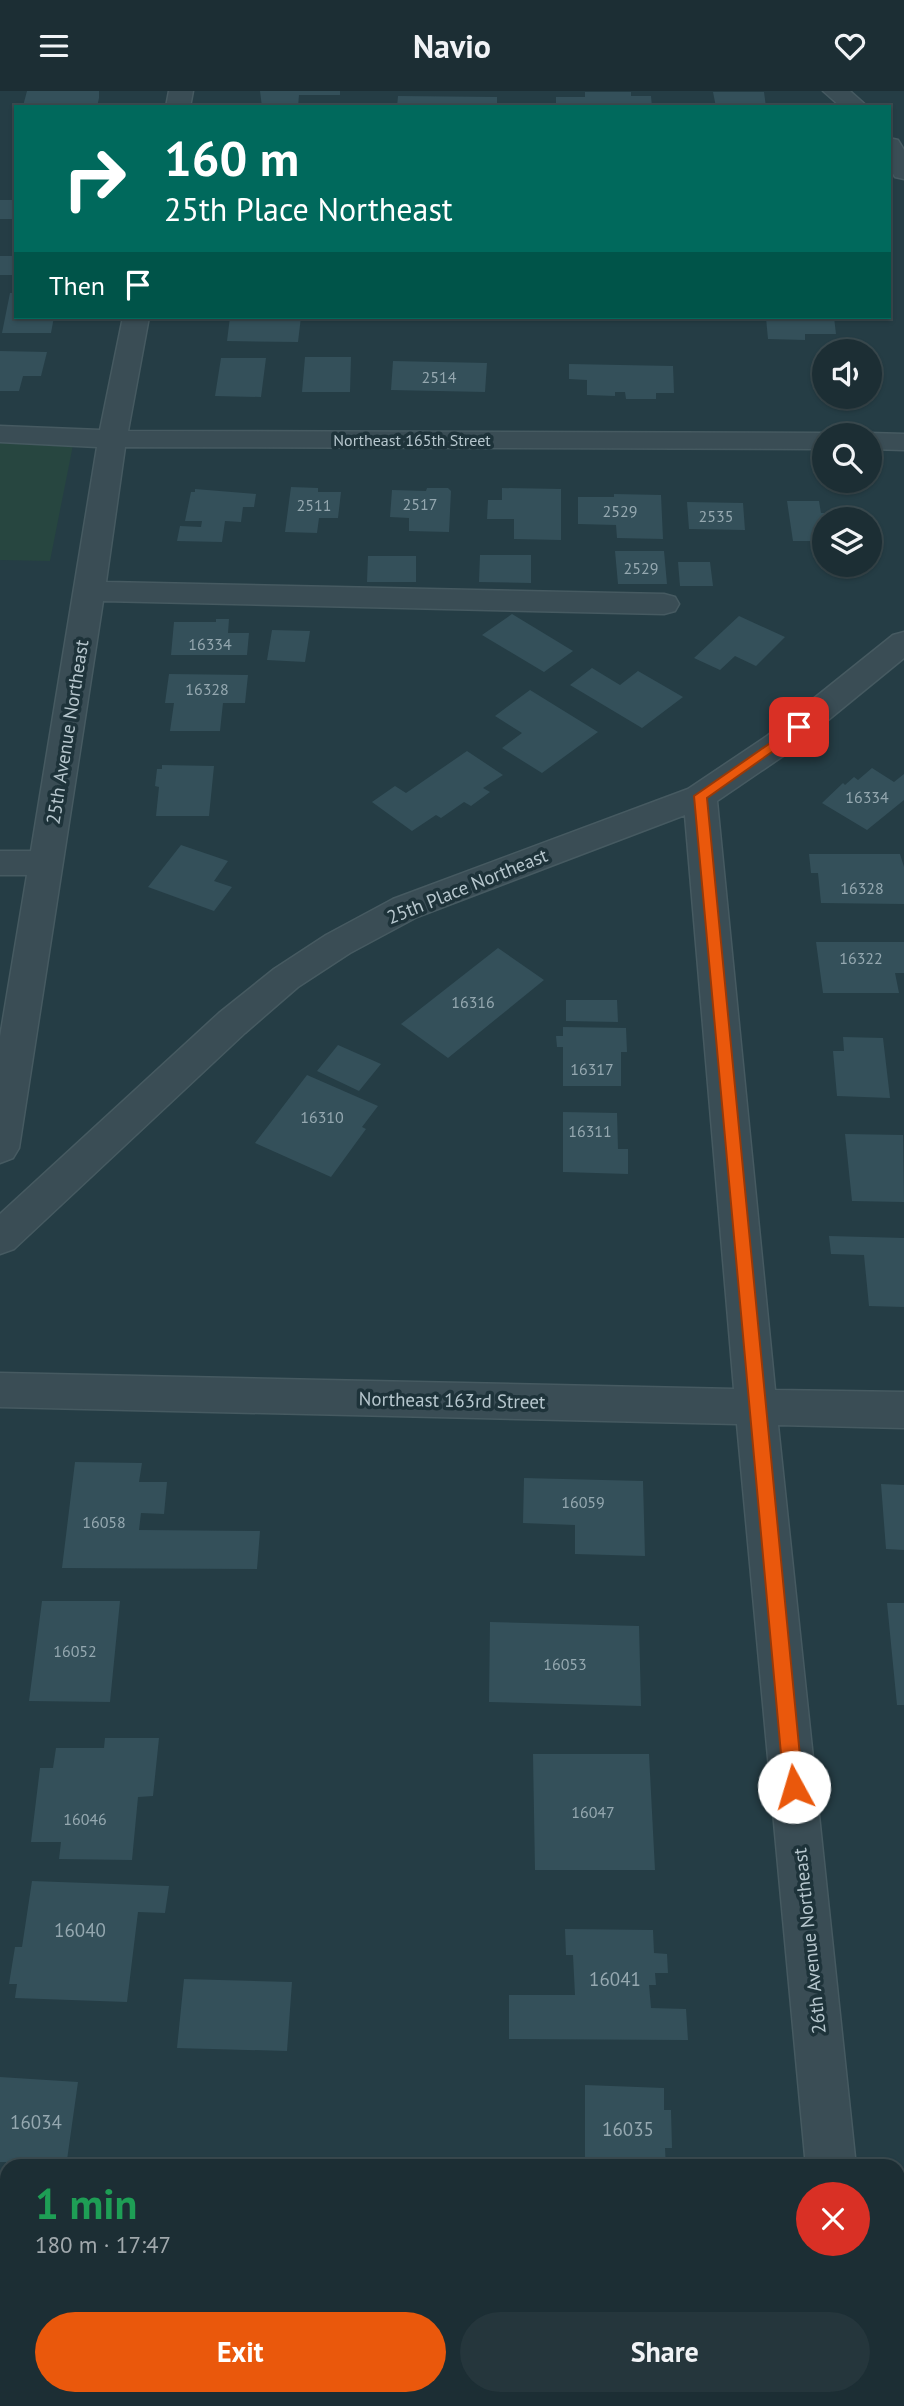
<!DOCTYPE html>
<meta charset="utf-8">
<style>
:root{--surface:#1c2e34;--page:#25363c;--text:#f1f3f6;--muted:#a0a8ac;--line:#3a4a4f;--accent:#ea580c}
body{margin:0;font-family:"PT Sans",sans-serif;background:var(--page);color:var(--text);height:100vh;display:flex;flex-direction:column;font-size:26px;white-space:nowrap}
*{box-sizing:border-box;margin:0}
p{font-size:23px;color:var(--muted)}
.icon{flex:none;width:38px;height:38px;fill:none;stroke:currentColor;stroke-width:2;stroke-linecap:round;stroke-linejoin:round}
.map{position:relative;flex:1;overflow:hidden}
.panel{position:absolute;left:0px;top:2068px;width:905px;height:247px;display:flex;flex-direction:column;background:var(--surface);border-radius:21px 21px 0 0;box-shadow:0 2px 5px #0004,0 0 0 2px var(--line)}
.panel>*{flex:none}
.top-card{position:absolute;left:14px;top:14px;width:877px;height:214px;border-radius:0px;box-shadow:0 2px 5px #0004,0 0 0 2px var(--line);background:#00695c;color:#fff;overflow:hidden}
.buttons{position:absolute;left:812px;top:248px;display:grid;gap:14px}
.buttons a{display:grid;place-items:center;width:70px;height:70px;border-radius:50%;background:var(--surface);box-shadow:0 2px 5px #0004,0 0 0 2px var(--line);font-size:35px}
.pin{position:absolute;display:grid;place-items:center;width:60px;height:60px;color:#fff;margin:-30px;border-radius:14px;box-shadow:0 4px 10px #0006}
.me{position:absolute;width:77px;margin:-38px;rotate:354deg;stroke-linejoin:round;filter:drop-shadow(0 0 5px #0008)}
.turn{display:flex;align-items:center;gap:24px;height:147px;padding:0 35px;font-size:32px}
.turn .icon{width:91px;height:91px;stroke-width:2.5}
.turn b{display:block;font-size:49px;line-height:60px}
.then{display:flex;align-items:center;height:66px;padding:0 35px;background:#0003;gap:14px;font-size:26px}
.round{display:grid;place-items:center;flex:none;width:74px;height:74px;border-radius:37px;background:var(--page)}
.head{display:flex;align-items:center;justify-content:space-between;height:119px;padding:0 35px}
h1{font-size:42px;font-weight:800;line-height:52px;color:#1e9e55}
.primary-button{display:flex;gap:14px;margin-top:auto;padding:14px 35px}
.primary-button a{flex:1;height:80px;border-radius:42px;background:var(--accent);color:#fff;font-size:28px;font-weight:800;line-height:80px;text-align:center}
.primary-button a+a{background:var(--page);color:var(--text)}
header{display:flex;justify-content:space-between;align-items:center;height:91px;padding:0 35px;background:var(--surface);font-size:32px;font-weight:800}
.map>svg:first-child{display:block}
.green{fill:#274640}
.building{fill:#34505a}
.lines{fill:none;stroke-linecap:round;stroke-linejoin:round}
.minor-casing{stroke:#465a61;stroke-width:3}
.minor{fill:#3a4d55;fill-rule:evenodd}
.route{fill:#ea580c;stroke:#983908;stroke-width:2}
.labels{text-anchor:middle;stroke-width:7;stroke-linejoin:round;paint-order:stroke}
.number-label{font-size:16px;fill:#95a8b0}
.far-street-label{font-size:16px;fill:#b7c7ce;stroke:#1e333a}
.street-label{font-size:19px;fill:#b7c7ce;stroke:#1e333a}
.near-number-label{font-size:19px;fill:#95a8b0}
</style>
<header><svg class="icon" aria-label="menu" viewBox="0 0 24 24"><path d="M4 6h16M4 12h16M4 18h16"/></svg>Navio<svg class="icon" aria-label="heart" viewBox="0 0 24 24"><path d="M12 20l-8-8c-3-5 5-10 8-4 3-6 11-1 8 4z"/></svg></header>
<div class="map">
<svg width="904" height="2315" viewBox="0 0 904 2315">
<rect width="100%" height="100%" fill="#253d45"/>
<path class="green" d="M 0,351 L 73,354 L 50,470 L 0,469 Z"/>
<path class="building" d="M 27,0 L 99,0 L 99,7 L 97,16 L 23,15 Z
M 260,0 L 340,0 L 340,4 L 299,4 L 298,16 L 262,16 Z
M 585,1 L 631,1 L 631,5 L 651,5 L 652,16 L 556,16 L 556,6 L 585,6 Z
M 713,1 L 764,1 L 766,16 L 716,16 Z
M 398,5 L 497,6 L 497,16 L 397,16 Z
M 0,109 L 16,109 L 16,128 L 0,128 Z
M 0,165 L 16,165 L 16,184 L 0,184 Z
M 10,202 L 16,202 L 16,226 L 54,226 L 51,242 L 2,242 Z
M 230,226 L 301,226 L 298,251 L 227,250 Z
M 834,226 L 836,243 L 805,243 L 805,249 L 768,248 L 766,227 Z
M 0,260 L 47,261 L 41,285 L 23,285 L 19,300 L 0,300 Z
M 305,266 L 351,266 L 350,301 L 302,301 Z
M 221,267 L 266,267 L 261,306 L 215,305 Z
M 393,270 L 487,272 L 485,301 L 391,299 Z
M 569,273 L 673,275 L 674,302 L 656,302 L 656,308 L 626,308 L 625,301 L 615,301 L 615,305 L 587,304 L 587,289 L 569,288 Z
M 291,396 L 318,397 L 318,401 L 341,401 L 338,427 L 319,427 L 317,442 L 285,441 Z
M 427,397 L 448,397 L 451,400 L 449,441 L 409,440 L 409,427 L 390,426 L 392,399 L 426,400 Z
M 502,397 L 561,398 L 561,449 L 514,448 L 514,428 L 487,428 L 488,409 L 502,409 Z
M 195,398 L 256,403 L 254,416 L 243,416 L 241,431 L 225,430 L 222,451 L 177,450 L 180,435 L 201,436 L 202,430 L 185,430 L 191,401 L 195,401 Z
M 614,403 L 661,404 L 663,448 L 617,447 L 616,434 L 578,433 L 578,406 L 614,406 Z
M 787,410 L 819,410 L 821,422 L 868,422 L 869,429 L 824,429 L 824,450 L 793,450 Z
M 687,411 L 743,412 L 745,439 L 689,438 Z
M 615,460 L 664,460 L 667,493 L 618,493 Z
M 480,464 L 531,464 L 531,492 L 479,491 Z
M 368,465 L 416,465 L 416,491 L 367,491 Z
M 678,471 L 710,471 L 713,495 L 680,495 Z
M 512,523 L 573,560 L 544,581 L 482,544 Z
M 739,525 L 785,546 L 756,575 L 735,565 L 720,579 L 694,567 Z
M 216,528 L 229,528 L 228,542 L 249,542 L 247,564 L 171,564 L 174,531 L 216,531 Z
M 272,539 L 310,540 L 305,571 L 267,569 Z
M 592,577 L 620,594 L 638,580 L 683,606 L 642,637 L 570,594 Z
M 169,583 L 248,584 L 245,612 L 223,612 L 220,640 L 170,640 L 174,612 L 165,612 Z
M 530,599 L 598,641 L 542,682 L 502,657 L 522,642 L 495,625 Z
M 467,660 L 503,684 L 483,697 L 490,701 L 471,715 L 464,711 L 441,727 L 436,724 L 412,740 L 372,711 L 395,695 L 406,702 Z
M 162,674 L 214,675 L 209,725 L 156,725 L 159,696 L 155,695 L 157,678 L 162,678 Z
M 872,677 L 894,691 L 904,683 L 904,709 L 867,739 L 822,712 L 843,692 L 845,694 L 854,686 L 858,689 Z
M 181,754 L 228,770 L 214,790 L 232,796 L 214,820 L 148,796 Z
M 809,763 L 900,763 L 904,776 L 904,813 L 821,812 L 818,782 L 811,782 Z
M 816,851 L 904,851 L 904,882 L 895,882 L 899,902 L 823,902 Z
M 498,857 L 544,889 L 448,967 L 401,933 Z
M 566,909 L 617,909 L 618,931 L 566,930 Z
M 563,936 L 626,937 L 627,961 L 621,961 L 621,995 L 563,995 L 563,956 L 557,956 L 556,945 L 563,945 Z
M 843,946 L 883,947 L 890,1007 L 837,1005 L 833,960 L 844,960 Z
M 338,954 L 381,973 L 359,1000 L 317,980 Z
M 307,984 L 378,1015 L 362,1036 L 366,1038 L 331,1086 L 255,1052 Z
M 563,1021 L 617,1022 L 618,1058 L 628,1058 L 628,1083 L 563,1081 Z
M 845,1043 L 903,1044 L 904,1111 L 852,1110 Z
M 829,1145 L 904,1147 L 904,1216 L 869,1215 L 864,1164 L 831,1163 Z
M 75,1371 L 142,1372 L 139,1391 L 167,1391 L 164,1423 L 141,1422 L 139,1439 L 260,1440 L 257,1478 L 62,1477 Z
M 524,1387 L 643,1390 L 645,1465 L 575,1463 L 575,1434 L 523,1432 Z
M 881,1393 L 904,1394 L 904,1459 L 886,1458 Z
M 42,1510 L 120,1510 L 110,1611 L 29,1610 Z
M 887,1512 L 904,1512 L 904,1614 L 897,1614 Z
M 490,1531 L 639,1535 L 641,1615 L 489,1611 Z
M 105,1647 L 159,1647 L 153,1705 L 138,1706 L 132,1769 L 59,1768 L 61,1751 L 31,1751 L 40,1677 L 53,1677 L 56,1657 L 104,1657 Z
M 533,1663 L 649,1663 L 655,1779 L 535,1779 Z
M 32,1790 L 169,1795 L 165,1822 L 138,1821 L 127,1911 L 15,1907 L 17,1893 L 9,1893 L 15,1856 L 22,1856 Z
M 565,1838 L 653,1839 L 654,1862 L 667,1863 L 668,1882 L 655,1882 L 656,1894 L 649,1894 L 651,1917 L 686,1918 L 688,1949 L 509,1948 L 509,1904 L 575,1904 L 573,1864 L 566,1864 Z
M 184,1888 L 292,1891 L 287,1960 L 177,1957 Z
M 0,1986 L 78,1991 L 66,2076 L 7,2076 L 7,2117 L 0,2117 L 6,2071 L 0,2071 Z
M 585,1994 L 664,1997 L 664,2019 L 671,2019 L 672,2057 L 665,2057 L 666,2076 L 585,2076 Z
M 0,2181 L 7,2182 L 7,2308 L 129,2308 L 128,2315 L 0,2315 Z
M 520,2308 L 590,2308 L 590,2315 L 520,2315 Z"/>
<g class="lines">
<g class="minor-casing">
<path id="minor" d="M 169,0 L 193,0 L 190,16 L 166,16 Z
M 823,0 L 850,0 L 868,16 L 841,16 Z
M 889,47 L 898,49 L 904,59 L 904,88 L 895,86 L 889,76 Z
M 123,226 L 149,226 L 128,340 L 824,342 L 834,345 L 824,345 L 824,358 L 125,356 L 106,491 L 664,503 L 675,506 L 679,513 L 675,520 L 664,523 L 103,510 L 19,1057 L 13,1067 L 0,1072 L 0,946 L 27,784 L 0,784 L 0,760 L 31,760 L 97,356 L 0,351 L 0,335 L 100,339 Z
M 870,342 L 904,343 L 904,359 L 870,358 L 870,345 L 860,345 Z
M 904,541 L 904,567 L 789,661 L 717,710 L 775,1299 L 904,1301 L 904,1337 L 778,1334 L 856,2076 L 806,2076 L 737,1333 L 0,1316 L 0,1282 L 734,1298 L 685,724 L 417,826 L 350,862 L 298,896 L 245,942 L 14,1158 L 0,1163 L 0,1123 L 219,922 L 274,878 L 326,844 L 393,808 L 688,698 L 767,645 L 893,544 Z
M 827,2308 L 881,2308 L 882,2315 L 828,2315 Z"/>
</g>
<use href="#minor" class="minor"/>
</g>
<path class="route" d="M 799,632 L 805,636 L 803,639 L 707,707 L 803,1696 L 800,1702 L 794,1705 L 787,1702 L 784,1696 L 694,705 Z"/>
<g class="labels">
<g class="number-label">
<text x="439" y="292">2514</text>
<text x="420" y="419">2517</text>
<text x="314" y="420">2511</text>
<text x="620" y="426">2529</text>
<text x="716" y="431">2535</text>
<text x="641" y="483">2529</text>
<text x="210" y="559">16334</text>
<text x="207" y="604">16328</text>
<text x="867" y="712">16334</text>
<text x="862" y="803">16328</text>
<text x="861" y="873">16322</text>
<text x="473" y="917">16316</text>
<text x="592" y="984">16317</text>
<text x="322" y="1032">16310</text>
<text x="590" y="1046">16311</text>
<text x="583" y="1417">16059</text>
<text x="104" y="1437">16058</text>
<text x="75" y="1566">16052</text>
<text x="565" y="1579">16053</text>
<text x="593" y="1727">16047</text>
<text x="85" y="1734">16046</text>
</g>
<g class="far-street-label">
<text x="412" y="355">Northeast 165th Street</text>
</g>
<g class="street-label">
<text transform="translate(67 641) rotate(-81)" y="7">25th Avenue Northeast</text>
<text transform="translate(467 795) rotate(-22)" y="7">25th Place Northeast</text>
<text transform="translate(452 1309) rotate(1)" y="7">Northeast 163rd Street</text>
<text transform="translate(809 1850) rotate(-96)" y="7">26th Avenue Northeast</text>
</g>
<g class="near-number-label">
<text x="80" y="1846">16040</text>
<text x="615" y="1895">16041</text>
<text x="36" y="2038">16034</text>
<text x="628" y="2045">16035</text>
</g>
</g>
</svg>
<div class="buttons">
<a><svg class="icon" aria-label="sound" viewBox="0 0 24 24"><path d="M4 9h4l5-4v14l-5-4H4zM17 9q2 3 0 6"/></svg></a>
<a><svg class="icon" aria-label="search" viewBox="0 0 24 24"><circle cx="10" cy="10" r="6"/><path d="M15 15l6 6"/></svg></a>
<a><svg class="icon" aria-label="layers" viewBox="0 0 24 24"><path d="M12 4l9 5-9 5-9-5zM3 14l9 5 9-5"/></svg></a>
</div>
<div class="pin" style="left:799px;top:636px;background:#d93025"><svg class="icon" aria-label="arrive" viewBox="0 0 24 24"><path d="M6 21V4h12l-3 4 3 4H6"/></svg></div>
<svg class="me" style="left:794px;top:1696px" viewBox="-20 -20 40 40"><circle r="19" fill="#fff"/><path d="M0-13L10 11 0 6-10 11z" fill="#ea580c"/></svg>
<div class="top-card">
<div class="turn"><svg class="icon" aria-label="right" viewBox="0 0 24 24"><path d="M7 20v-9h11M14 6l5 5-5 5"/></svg><div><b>160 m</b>25th Place Northeast</div></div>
<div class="then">Then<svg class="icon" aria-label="arrive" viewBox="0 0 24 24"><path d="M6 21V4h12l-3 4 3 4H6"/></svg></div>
</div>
<section class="panel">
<div class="head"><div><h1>1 min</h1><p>180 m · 17:47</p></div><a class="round" style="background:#d93025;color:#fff"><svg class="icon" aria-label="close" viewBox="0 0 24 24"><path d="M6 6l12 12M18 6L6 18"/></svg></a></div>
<div class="primary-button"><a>Exit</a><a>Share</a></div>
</section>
</div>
